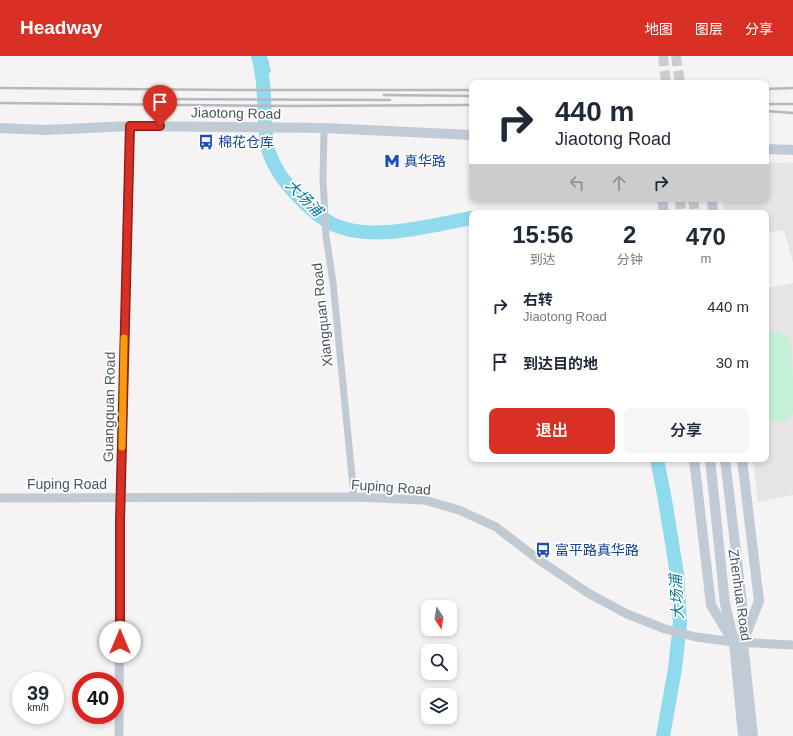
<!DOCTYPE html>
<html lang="zh">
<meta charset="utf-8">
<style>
:root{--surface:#fff;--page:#f6f6f7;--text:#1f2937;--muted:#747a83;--accent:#d93025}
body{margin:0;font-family:Helvetica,"Noto Sans SC",sans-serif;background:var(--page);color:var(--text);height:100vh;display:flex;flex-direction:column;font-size:15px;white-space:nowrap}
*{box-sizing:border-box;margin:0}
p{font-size:13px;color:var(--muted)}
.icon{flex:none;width:22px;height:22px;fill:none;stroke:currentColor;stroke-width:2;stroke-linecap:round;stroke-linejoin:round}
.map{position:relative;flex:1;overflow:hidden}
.drawer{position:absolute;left:469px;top:154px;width:300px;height:252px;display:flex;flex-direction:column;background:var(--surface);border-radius:8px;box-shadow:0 2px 6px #0003}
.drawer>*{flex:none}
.top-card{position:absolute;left:469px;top:24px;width:300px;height:122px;border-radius:8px;box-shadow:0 2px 6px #0003;background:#fff;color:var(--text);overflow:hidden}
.needle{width:26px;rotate:168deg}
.fabs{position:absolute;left:421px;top:544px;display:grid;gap:8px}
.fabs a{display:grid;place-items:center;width:36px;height:36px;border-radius:8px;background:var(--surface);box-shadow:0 2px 6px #0003;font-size:20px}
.speed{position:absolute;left:12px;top:616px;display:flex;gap:8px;font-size:20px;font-weight:700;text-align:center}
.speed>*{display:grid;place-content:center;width:52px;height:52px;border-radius:50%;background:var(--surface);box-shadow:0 2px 6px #0003;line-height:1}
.speed small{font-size:10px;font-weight:400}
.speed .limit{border:6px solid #d22;background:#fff;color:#111}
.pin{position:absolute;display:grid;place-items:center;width:34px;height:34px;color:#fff;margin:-41px -17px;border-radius:50% 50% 50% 0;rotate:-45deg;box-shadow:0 0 4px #0007}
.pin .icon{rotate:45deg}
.me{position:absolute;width:44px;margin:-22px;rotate:0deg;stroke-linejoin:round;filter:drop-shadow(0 0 3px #0008)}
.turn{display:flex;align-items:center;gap:14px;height:84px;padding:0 20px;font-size:18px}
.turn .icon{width:52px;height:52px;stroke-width:2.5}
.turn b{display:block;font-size:28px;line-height:34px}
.lanes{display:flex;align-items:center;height:38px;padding:0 20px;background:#0003;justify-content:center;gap:20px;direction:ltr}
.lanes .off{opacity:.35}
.eta{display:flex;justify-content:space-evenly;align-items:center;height:68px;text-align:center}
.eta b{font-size:24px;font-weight:600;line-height:28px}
.button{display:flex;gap:8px;margin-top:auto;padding:8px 20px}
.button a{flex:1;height:46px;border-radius:8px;background:var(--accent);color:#fff;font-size:16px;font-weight:600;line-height:46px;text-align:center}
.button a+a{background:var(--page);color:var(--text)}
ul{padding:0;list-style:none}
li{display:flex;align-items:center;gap:12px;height:56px;padding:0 20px}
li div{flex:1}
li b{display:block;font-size:15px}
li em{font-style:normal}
header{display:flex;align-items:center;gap:24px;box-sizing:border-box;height:56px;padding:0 20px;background:var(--accent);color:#fff}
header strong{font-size:19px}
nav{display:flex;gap:22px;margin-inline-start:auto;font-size:14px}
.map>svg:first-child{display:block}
.education{fill:#e6e4e5}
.garden{fill:#c3f1d5}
.water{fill:url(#water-waves)}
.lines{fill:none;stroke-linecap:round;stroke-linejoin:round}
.river{stroke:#90daee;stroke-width:14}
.secondary-tunnel{stroke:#caccce;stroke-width:10;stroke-dasharray:10 5;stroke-linecap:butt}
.minor{stroke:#c1cad2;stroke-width:7}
.tertiary{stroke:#c1cad2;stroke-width:9}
.secondary{stroke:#c1cbd6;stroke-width:10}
.rail{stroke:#b5b8bd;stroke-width:2.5}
.route-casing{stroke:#8d1f18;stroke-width:10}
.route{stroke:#d93025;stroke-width:7}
.slow{stroke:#f59e0b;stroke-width:7}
.labels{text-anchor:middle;stroke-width:3.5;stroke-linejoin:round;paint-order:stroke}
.street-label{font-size:14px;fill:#4a5661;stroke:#fff}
.transit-label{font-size:14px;fill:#164399;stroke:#fff;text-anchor:start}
.water-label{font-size:15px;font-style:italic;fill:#0c7c9b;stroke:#fff}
</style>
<header>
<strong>Headway</strong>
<nav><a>地图</a><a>图层</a><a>分享</a></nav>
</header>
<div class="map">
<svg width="793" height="680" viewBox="0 0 793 680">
<defs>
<pattern id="water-waves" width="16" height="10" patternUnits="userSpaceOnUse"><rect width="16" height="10" fill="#90daee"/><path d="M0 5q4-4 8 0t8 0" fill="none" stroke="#78b4c4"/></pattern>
</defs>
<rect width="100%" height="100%" fill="#f5f3f3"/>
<path class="education" d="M 766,106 L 793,107 L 793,207 L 784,174 L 766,177 L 766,157 L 724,157 L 723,143 L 766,143 Z
M 793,227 L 793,439 L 758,446 L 753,403 L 766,403 L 766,232 Z"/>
<path class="garden" d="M 766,275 C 775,273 786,279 790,287 C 793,302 793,340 793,357 C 786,366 776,368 766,363 Z"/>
<path class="water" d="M 254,0 L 267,0 L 271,15 L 263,23 L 256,11 Z"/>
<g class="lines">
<path class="river" d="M 258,0 C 264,21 264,42 265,63 C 266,72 266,81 267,90 C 272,108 284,126 297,139 C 307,150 319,161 332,168 C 372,187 430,169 472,162
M 657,403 L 665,444 L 677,518 L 680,567 L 675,613 L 663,680"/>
<path class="secondary-tunnel" d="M 663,0 L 666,27
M 676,0 L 680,27
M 680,143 L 681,157
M 693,143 L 695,157"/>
<path class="minor" d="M 324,72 L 323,123 L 326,180 L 333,226 L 354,441"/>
<path class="tertiary" d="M 0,442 L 354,441 L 424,444 L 459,454 L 496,471 L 539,504 L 588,537 L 627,558 L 665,573 L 696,581 L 734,586 L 793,589
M 119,680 L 120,466 L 130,70"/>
<path class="secondary" d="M 0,72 L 46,74 L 130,70 L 324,72 L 472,79
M 766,93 L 793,94
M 662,143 L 664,157
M 712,143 L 713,157
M 694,403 L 711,549 L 729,579
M 710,403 L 725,548 L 734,586 L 743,680
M 725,403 L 742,547 L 743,587 L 753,680
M 742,403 L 759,545 L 745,581"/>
<path class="rail" d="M 0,32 L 236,34 L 472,34
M 766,33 L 793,32
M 384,39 L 472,40
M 158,43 L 390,44
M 0,47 L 288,50 L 472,49
M 766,48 L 793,48
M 766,55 L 793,57"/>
</g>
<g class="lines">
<g class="route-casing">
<path id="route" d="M 120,586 L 120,466 L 130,70 L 160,70"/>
</g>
<use href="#route" class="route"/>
<path class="slow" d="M 122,391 L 124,282"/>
</g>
<defs>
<g id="bus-bare" transform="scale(1.2)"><path d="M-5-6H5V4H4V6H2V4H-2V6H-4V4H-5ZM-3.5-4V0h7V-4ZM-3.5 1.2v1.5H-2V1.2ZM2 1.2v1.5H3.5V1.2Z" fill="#1a4fb4" stroke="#fff" stroke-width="2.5" paint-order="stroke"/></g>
<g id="metro-bare" transform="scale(1.2)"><path d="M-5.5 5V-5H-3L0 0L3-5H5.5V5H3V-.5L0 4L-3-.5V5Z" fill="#1a4fb4" stroke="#fff" stroke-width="2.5" paint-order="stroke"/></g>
</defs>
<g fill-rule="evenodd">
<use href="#bus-bare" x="206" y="86"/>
<use href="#metro-bare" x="392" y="105"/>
<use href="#bus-bare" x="543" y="494"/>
</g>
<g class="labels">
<g class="street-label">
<text transform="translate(236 57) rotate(1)" y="5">Jiaotong Road</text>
<text transform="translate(322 259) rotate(-96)" y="5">Xiangquan Road</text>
<text transform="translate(109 351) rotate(-89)" y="5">Guangquan Road</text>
<text x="67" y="433">Fuping Road</text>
<text transform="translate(391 431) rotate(4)" y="5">Fuping Road</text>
<text transform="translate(740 539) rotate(82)" y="5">Zhenhua Road</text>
</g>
<g class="transit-label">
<text x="218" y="91">棉花仓库</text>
<text x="404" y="110">真华路</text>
<text x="555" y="499">富平路真华路</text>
</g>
<g class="water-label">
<text transform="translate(304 142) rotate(45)" y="5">大场浦</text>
<text transform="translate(677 541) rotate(-93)" y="5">大场浦</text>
</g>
</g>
</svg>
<div class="fabs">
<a><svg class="needle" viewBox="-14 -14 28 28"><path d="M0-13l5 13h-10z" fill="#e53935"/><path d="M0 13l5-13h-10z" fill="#747a83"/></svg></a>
<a><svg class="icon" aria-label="search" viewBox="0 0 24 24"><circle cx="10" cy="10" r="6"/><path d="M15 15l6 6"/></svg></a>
<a><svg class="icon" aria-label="layers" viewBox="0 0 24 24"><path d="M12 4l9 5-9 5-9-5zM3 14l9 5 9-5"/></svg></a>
</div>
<div class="speed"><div>39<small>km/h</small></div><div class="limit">40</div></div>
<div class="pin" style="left:160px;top:70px;background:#d93025"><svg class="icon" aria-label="arrive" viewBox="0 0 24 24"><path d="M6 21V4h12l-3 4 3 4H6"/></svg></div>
<svg class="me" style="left:120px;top:586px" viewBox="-20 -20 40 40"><circle r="19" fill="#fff"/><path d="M0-13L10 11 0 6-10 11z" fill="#d93025"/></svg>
<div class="top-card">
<div class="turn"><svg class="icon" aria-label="right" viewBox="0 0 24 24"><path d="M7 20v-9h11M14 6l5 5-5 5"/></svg><div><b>440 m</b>Jiaotong Road</div></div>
<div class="lanes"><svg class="icon off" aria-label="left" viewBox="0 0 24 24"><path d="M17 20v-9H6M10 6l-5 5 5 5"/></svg><svg class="icon off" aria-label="ahead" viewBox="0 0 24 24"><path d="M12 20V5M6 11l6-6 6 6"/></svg><svg class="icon" aria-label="right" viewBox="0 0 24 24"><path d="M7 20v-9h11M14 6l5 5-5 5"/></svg></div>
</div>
<section class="drawer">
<div class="eta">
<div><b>15:56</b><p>到达</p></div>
<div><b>2</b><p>分钟</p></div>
<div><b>470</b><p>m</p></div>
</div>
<ul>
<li><svg class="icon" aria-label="right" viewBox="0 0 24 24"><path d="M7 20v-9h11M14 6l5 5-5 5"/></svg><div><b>右转</b><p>Jiaotong Road</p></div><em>440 m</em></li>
<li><svg class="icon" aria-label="arrive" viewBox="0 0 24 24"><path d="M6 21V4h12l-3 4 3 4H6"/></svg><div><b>到达目的地</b></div><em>30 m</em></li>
</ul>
<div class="button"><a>退出</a><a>分享</a></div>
</section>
</div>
